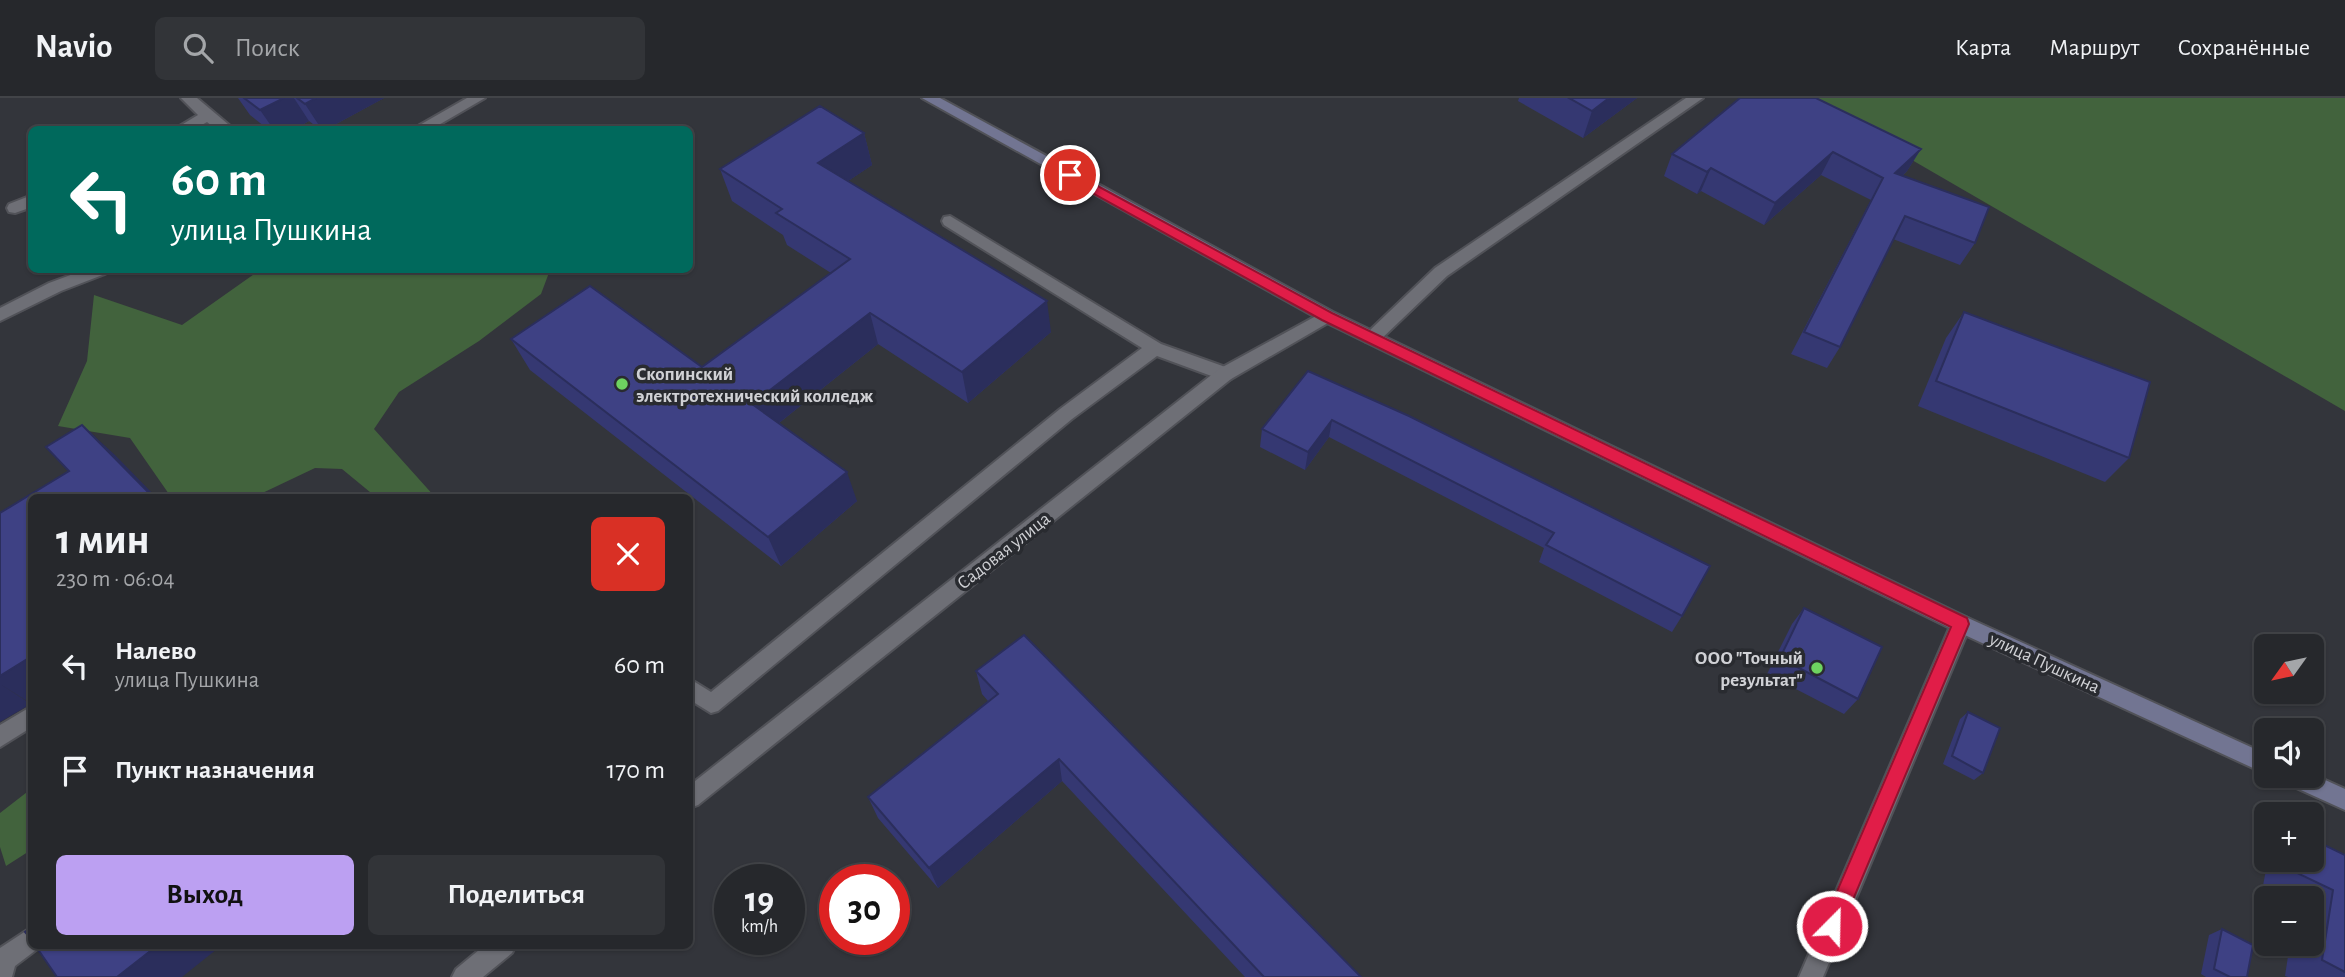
<!DOCTYPE html>
<html lang="ru">
<meta charset="utf-8">
<style>
:root{--surface:#26282c;--page:#323438;--text:#f1f3f6;--muted:#a4a6a9;--line:#424448;--accent:#bca0f2}
body{margin:0;font-family:"Alegreya Sans",sans-serif;background:var(--page);color:var(--text);height:100vh;display:flex;flex-direction:column;font-size:26px;white-space:nowrap}
*{box-sizing:border-box;margin:0}
p{font-size:23px;color:var(--muted)}
.icon{flex:none;width:38px;height:38px;fill:none;stroke:currentColor;stroke-width:2;stroke-linecap:round;stroke-linejoin:round}
.map{position:relative;flex:1;overflow:hidden}
.panel{position:absolute;left:28px;top:396px;width:665px;height:455px;display:flex;flex-direction:column;background:var(--surface);border-radius:10px;box-shadow:0 2px 5px #0004,0 0 0 2px var(--line)}
.panel>*{flex:none}
.hud{position:absolute;left:28px;top:28px;width:665px;height:147px;border-radius:10px;box-shadow:0 2px 5px #0004,0 0 0 2px var(--line);background:#00695c;color:#fff;overflow:hidden}
.needle{width:46px;rotate:237deg}
.controls{position:absolute;left:2254px;top:536px;display:grid;gap:14px}
.controls a{display:grid;place-items:center;width:70px;height:70px;border-radius:10px;background:var(--surface);box-shadow:0 2px 5px #0004,0 0 0 2px var(--line);font-size:35px}
.speed{position:absolute;left:714px;top:766px;display:flex;gap:14px;font-size:35px;font-weight:700;text-align:center}
.speed>*{display:grid;place-content:center;width:91px;height:91px;border-radius:50%;background:var(--surface);box-shadow:0 2px 5px #0004,0 0 0 2px var(--line);line-height:1}
.speed small{font-size:18px;font-weight:400}
.speed .limit{border:10px solid #d22;background:#fff;color:#111}
.pin{position:absolute;display:grid;place-items:center;width:60px;height:60px;color:#fff;margin:-30px;border:4px solid #fff;border-radius:50%;box-shadow:0 2px 7px #0007}
.me{position:absolute;width:77px;margin:-38px;rotate:23deg;stroke-linejoin:round;filter:drop-shadow(0 0 5px #0008)}
.turn{display:flex;align-items:center;gap:24px;height:147px;padding:0 28px;font-size:32px}
.turn .icon{width:91px;height:91px;stroke-width:2.5}
.turn b{display:block;font-size:49px;line-height:60px}
.round{display:grid;place-items:center;flex:none;width:74px;height:74px;border-radius:10px;background:var(--page)}
.headline{display:flex;align-items:center;justify-content:space-between;height:119px;padding:0 28px}
h1{font-size:42px;font-weight:600;line-height:52px}
.cta{display:flex;gap:14px;margin-top:auto;padding:14px 28px}
.cta a{flex:1;height:80px;border-radius:10px;background:var(--accent);color:#111;font-size:28px;font-weight:600;line-height:80px;text-align:center}
.cta a+a{background:var(--page);color:var(--text)}
ul{padding:0;list-style:none}
li{display:flex;align-items:center;gap:21px;height:105px;padding:0 28px}
li div{flex:1}
li b{display:block;font-size:26px}
li em{font-style:normal}
header{display:flex;align-items:center;gap:42px;box-sizing:border-box;height:98px;padding:0 35px;background:var(--surface);border-bottom:2px solid var(--line)}
header strong{font-size:33px}
nav{display:flex;gap:38px;margin-inline-start:auto;font-size:24px}
.search{width:490px;height:63px;background:var(--page);display:flex;align-items:center;gap:18px;box-sizing:border-box;padding:0 24px;border-radius:10px;color:var(--muted);font-size:26px}
.map>svg:first-child{display:block}
.green{fill:#42633d}
.lines{fill:none;stroke-linecap:round;stroke-linejoin:round}
.service-casing{stroke:#515258;stroke-width:4}
.minor-casing{stroke:#515258;stroke-width:4}
.secondary-casing{stroke:#515258;stroke-width:4}
.service{fill:#6e6f76;fill-rule:evenodd}
.minor{fill:#6e6f76;fill-rule:evenodd}
.secondary{fill:#727592;fill-rule:evenodd}
.wall{fill:#353872}
.shaded-wall{fill:#2b2e5c}
.building{fill:#3e4184;stroke:#2b2e5c;stroke-width:2}
.route{fill:#e11d48;stroke:#92132f;stroke-width:2}
.poi-dot{fill:#6ed360;stroke:#292b30;stroke-width:2.5}
.labels{text-anchor:middle;stroke-width:7;stroke-linejoin:round;paint-order:stroke}
.poi-label{font-size:19px;font-weight:bold;fill:#d0d1d5;stroke:#292b30;text-anchor:start}
.street-label{font-size:19px;fill:#d0d1d5;stroke:#292b30}
</style>
<header>
<strong>Navio</strong>
<div class="search"><svg class="icon" aria-label="search" viewBox="0 0 24 24"><circle cx="10" cy="10" r="6"/><path d="M15 15l6 6"/></svg>Поиск</div>
<nav><a>Карта</a><a>Маршрут</a><a>Сохранённые</a></nav>
</header>
<div class="map">
<svg width="2345" height="879" viewBox="0 0 2345 879">
<rect width="100%" height="100%" fill="#33353b"/>
<path class="green" d="M 1805,0 L 2345,0 L 2345,313 Z
M 260,172 L 550,172 L 541,196 L 479,243 L 399,294 L 374,331 L 435,399 L 376,399 L 342,371 L 315,370 L 254,399 L 171,399 L 130,340 L 58,328 L 87,263 L 94,197 L 182,227 Z
M 31,691 L 31,752 L 6,768 L 0,749 L 0,715 Z"/>
<g class="lines">
<g class="service-casing">
<path id="service" d="M 181,0 L 197,0 L 235,32 L 217,32 L 207,24 L 193,32 L 173,32 L 198,17 Z
M 467,0 L 485,0 L 430,32 L 411,32 Z
M 1686,0 L 1703,0 L 1447,178 L 1378,244 L 1366,244 L 1363,240 L 1366,236 L 1435,170 Z
M 32,97 L 32,109 L 15,115 L 9,114 L 7,110 L 9,106 Z
M 950,118 L 1161,246 L 1231,271 L 1234,276 L 1231,281 L 1225,283 L 1157,258 L 1072,321 L 718,613 L 711,615 L 690,602 L 690,581 L 711,594 L 1060,311 L 1142,250 L 944,127 L 942,123 L 944,119 Z
M 84,172 L 107,172 L 105,176 L 61,193 L 0,223 L 0,210 L 49,185 Z
M 32,608 L 32,629 L 0,649 L 0,627 Z
M 32,829 L 32,847 L 41,847 L 40,849 L 15,868 L 12,879 L 0,879 L 0,850 Z"/>
</g>
<g class="minor-casing">
<path id="minor" d="M 1327,212 L 1335,218 L 1333,222 L 1231,281 L 698,707 L 690,710 L 690,687 L 1219,271 Z
M 1961,517 L 1968,520 L 1971,526 L 1823,879 L 1799,879 L 1951,526 L 1954,520 Z
M 485,847 L 516,847 L 512,855 L 483,879 L 452,879 L 456,871 Z"/>
</g>
<g class="secondary-casing">
<path id="secondary" d="M 922,0 L 940,0 L 1333,214 L 1968,520 L 2266,656 L 2266,676 L 1954,532 L 1321,222 Z
M 2312,676 L 2345,691 L 2345,712 L 2283,684 L 2280,677 Z"/>
</g>
<use href="#service" class="service"/>
<use href="#minor" class="minor"/>
<use href="#secondary" class="secondary"/>
</g>
<path class="wall" d="M 238,0 L 384,0 L 325,32 L 321,32 L 309,23 L 293,32 L 269,32 L 250,17 Z
M 1519,0 L 1637,0 L 1583,40 L 1518,3 Z
M 864,35 L 872,67 L 848,83 L 1051,234 L 968,305 L 878,246 L 779,325 L 857,403 L 781,468 L 530,272 L 511,241 L 702,269 L 831,175 L 787,147 L 783,137 L 732,103 L 720,71 Z
M 1921,51 L 1907,73 L 1902,78 L 1975,145 L 1960,167 L 1893,141 L 1840,249 L 1827,270 L 1791,256 L 1871,102 L 1821,77 L 1764,127 L 1701,93 L 1697,96 L 1664,78 L 1672,56 Z
M 1964,214 L 2129,360 L 2105,384 L 1918,308 L 1946,240 Z
M 1308,273 L 1682,518 L 1672,534 L 1539,464 L 1544,450 L 1329,339 L 1305,372 L 1260,349 L 1262,331 Z
M 1804,510 L 1858,601 L 1844,616 L 1767,576 L 1792,526 Z
M 976,573 L 1361,879 L 1245,879 L 1062,683 L 938,790 L 878,720 L 868,699 L 988,603 L 982,596 Z
M 1968,614 L 1983,675 L 1974,682 L 1943,666 L 1960,621 Z
M 2345,757 L 2345,879 L 2288,879 L 2285,878 L 2290,845 L 2312,845 L 2312,800 L 2276,800 L 2262,793 L 2268,761 L 2312,761 Z
M 2222,831 L 2247,879 L 2206,879 L 2201,876 L 2209,837 Z"/>
<path class="shaded-wall" d="M 284,0 L 294,0 L 309,23 L 293,32 L 274,32 L 260,12 Z
M 316,0 L 384,0 L 325,32 L 322,32 L 305,6 Z
M 1609,0 L 1637,0 L 1583,40 L 1592,13 Z
M 864,35 L 872,67 L 827,97 L 818,65 Z
M 1921,51 L 1907,73 L 1882,98 L 1895,75 Z
M 1833,54 L 1821,77 L 1764,127 L 1775,105 Z
M 1711,70 L 1701,93 L 1697,96 L 1707,74 Z
M 1047,203 L 1051,234 L 968,305 L 962,274 Z
M 870,215 L 878,246 L 765,336 L 752,306 Z
M 1332,322 L 1329,339 L 1305,372 L 1308,354 Z
M 82,327 L 115,357 L 156,399 L 153,399 Z
M 847,374 L 857,403 L 781,468 L 768,439 Z
M 32,558 L 32,606 L 0,586 L 0,578 Z
M 0,586 L 31,606 L 0,624 Z
M 1059,661 L 1062,683 L 938,790 L 929,770 Z
M 158,847 L 222,847 L 182,879 L 117,879 Z"/>
<path class="building" d="M 244,0 L 284,0 L 260,12 Z
M 297,0 L 316,0 L 305,6 Z
M 1569,0 L 1609,0 L 1592,13 Z
M 1740,0 L 1816,0 L 1921,51 L 1895,75 L 1989,109 L 1975,145 L 1905,118 L 1840,249 L 1804,234 L 1883,80 L 1833,54 L 1775,105 L 1711,70 L 1707,74 L 1672,56 Z
M 820,8 L 864,35 L 818,65 L 1047,203 L 962,274 L 870,215 L 752,306 L 847,374 L 768,439 L 511,241 L 590,188 L 702,269 L 850,161 L 776,115 L 782,111 L 720,71 Z
M 1964,214 L 2150,284 L 2129,360 L 1936,283 Z
M 1308,273 L 1409,318 L 1710,468 L 1682,518 L 1546,447 L 1554,435 L 1332,322 L 1308,354 L 1262,331 Z
M 82,327 L 153,399 L 32,399 L 32,558 L 0,578 L 0,415 L 69,373 L 46,349 Z
M 1804,510 L 1882,549 L 1858,601 L 1780,560 Z
M 1024,537 L 1361,879 L 1264,879 L 1059,661 L 929,770 L 868,699 L 998,596 L 976,573 Z
M 1968,614 L 2000,630 L 1983,675 L 1952,658 Z
M 2312,741 L 2345,757 L 2345,874 L 2322,862 L 2333,792 L 2297,775 L 2299,761 L 2312,761 Z
M 32,829 L 32,842 L 25,834 Z
M 2222,831 L 2253,847 L 2247,879 L 2230,879 L 2214,871 Z
M 35,847 L 158,847 L 117,879 L 57,879 Z"/>
<path class="route" d="M 1070,73 L 1332,215 L 1967,520 L 1969,526 L 1839,835 L 1832,838 L 1825,835 L 1822,828 L 1951,529 L 1322,222 L 1065,80 L 1065,74 Z"/>
<g class="poi-dot">
<circle cx="622" cy="286" r="7"/>
<circle cx="1817" cy="570" r="7"/>
</g>
<g class="labels">
<g class="poi-label">
<text x="636" y="282">Скопинский<tspan x="636" dy="22">электротехнический колледж</tspan></text>
<text x="1803" y="566" text-anchor="end">ООО "Точный<tspan x="1803" dy="22">результат"</tspan></text>
</g>
<g class="street-label">
<text transform="translate(1003 452) rotate(-38)" y="7">Садовая улица</text>
<text transform="translate(2045 564) rotate(25)" y="7">улица Пушкина</text>
</g>
</g>
</svg>
<div class="controls">
<a><svg class="needle" viewBox="-14 -14 28 28"><path d="M0-13l5 13h-10z" fill="#e53935"/><path d="M0 13l5-13h-10z" fill="#a4a6a9"/></svg></a>
<a><svg class="icon" aria-label="sound" viewBox="0 0 24 24"><path d="M4 9h4l5-4v14l-5-4H4zM17 9q2 3 0 6"/></svg></a>
<a>+</a>
<a>−</a>
</div>
<div class="speed"><div>19<small>km/h</small></div><div class="limit">30</div></div>
<div class="pin" style="left:1070px;top:77px;background:#d93025"><svg class="icon" aria-label="arrive" viewBox="0 0 24 24"><path d="M6 21V4h12l-3 4 3 4H6"/></svg></div>
<svg class="me" style="left:1832px;top:828px" viewBox="-20 -20 40 40"><circle r="17" fill="#e11d48" stroke="#fff" stroke-width="3"/><path d="M0-11L8 9 0 5-8 9z" fill="#fff"/></svg>
<div class="hud">
<div class="turn"><svg class="icon" aria-label="left" viewBox="0 0 24 24"><path d="M17 20v-9H6M10 6l-5 5 5 5"/></svg><div><b>60 m</b>улица Пушкина</div></div>
</div>
<section class="panel">
<div class="headline"><div><h1>1 мин</h1><p>230 m · 06:04</p></div><a class="round" style="background:#d93025;color:#fff"><svg class="icon" aria-label="close" viewBox="0 0 24 24"><path d="M6 6l12 12M18 6L6 18"/></svg></a></div>
<ul>
<li><svg class="icon" aria-label="left" viewBox="0 0 24 24"><path d="M17 20v-9H6M10 6l-5 5 5 5"/></svg><div><b>Налево</b><p>улица Пушкина</p></div><em>60 m</em></li>
<li><svg class="icon" aria-label="arrive" viewBox="0 0 24 24"><path d="M6 21V4h12l-3 4 3 4H6"/></svg><div><b>Пункт назначения</b></div><em>170 m</em></li>
</ul>
<div class="cta"><a>Выход</a><a>Поделиться</a></div>
</section>
</div>
